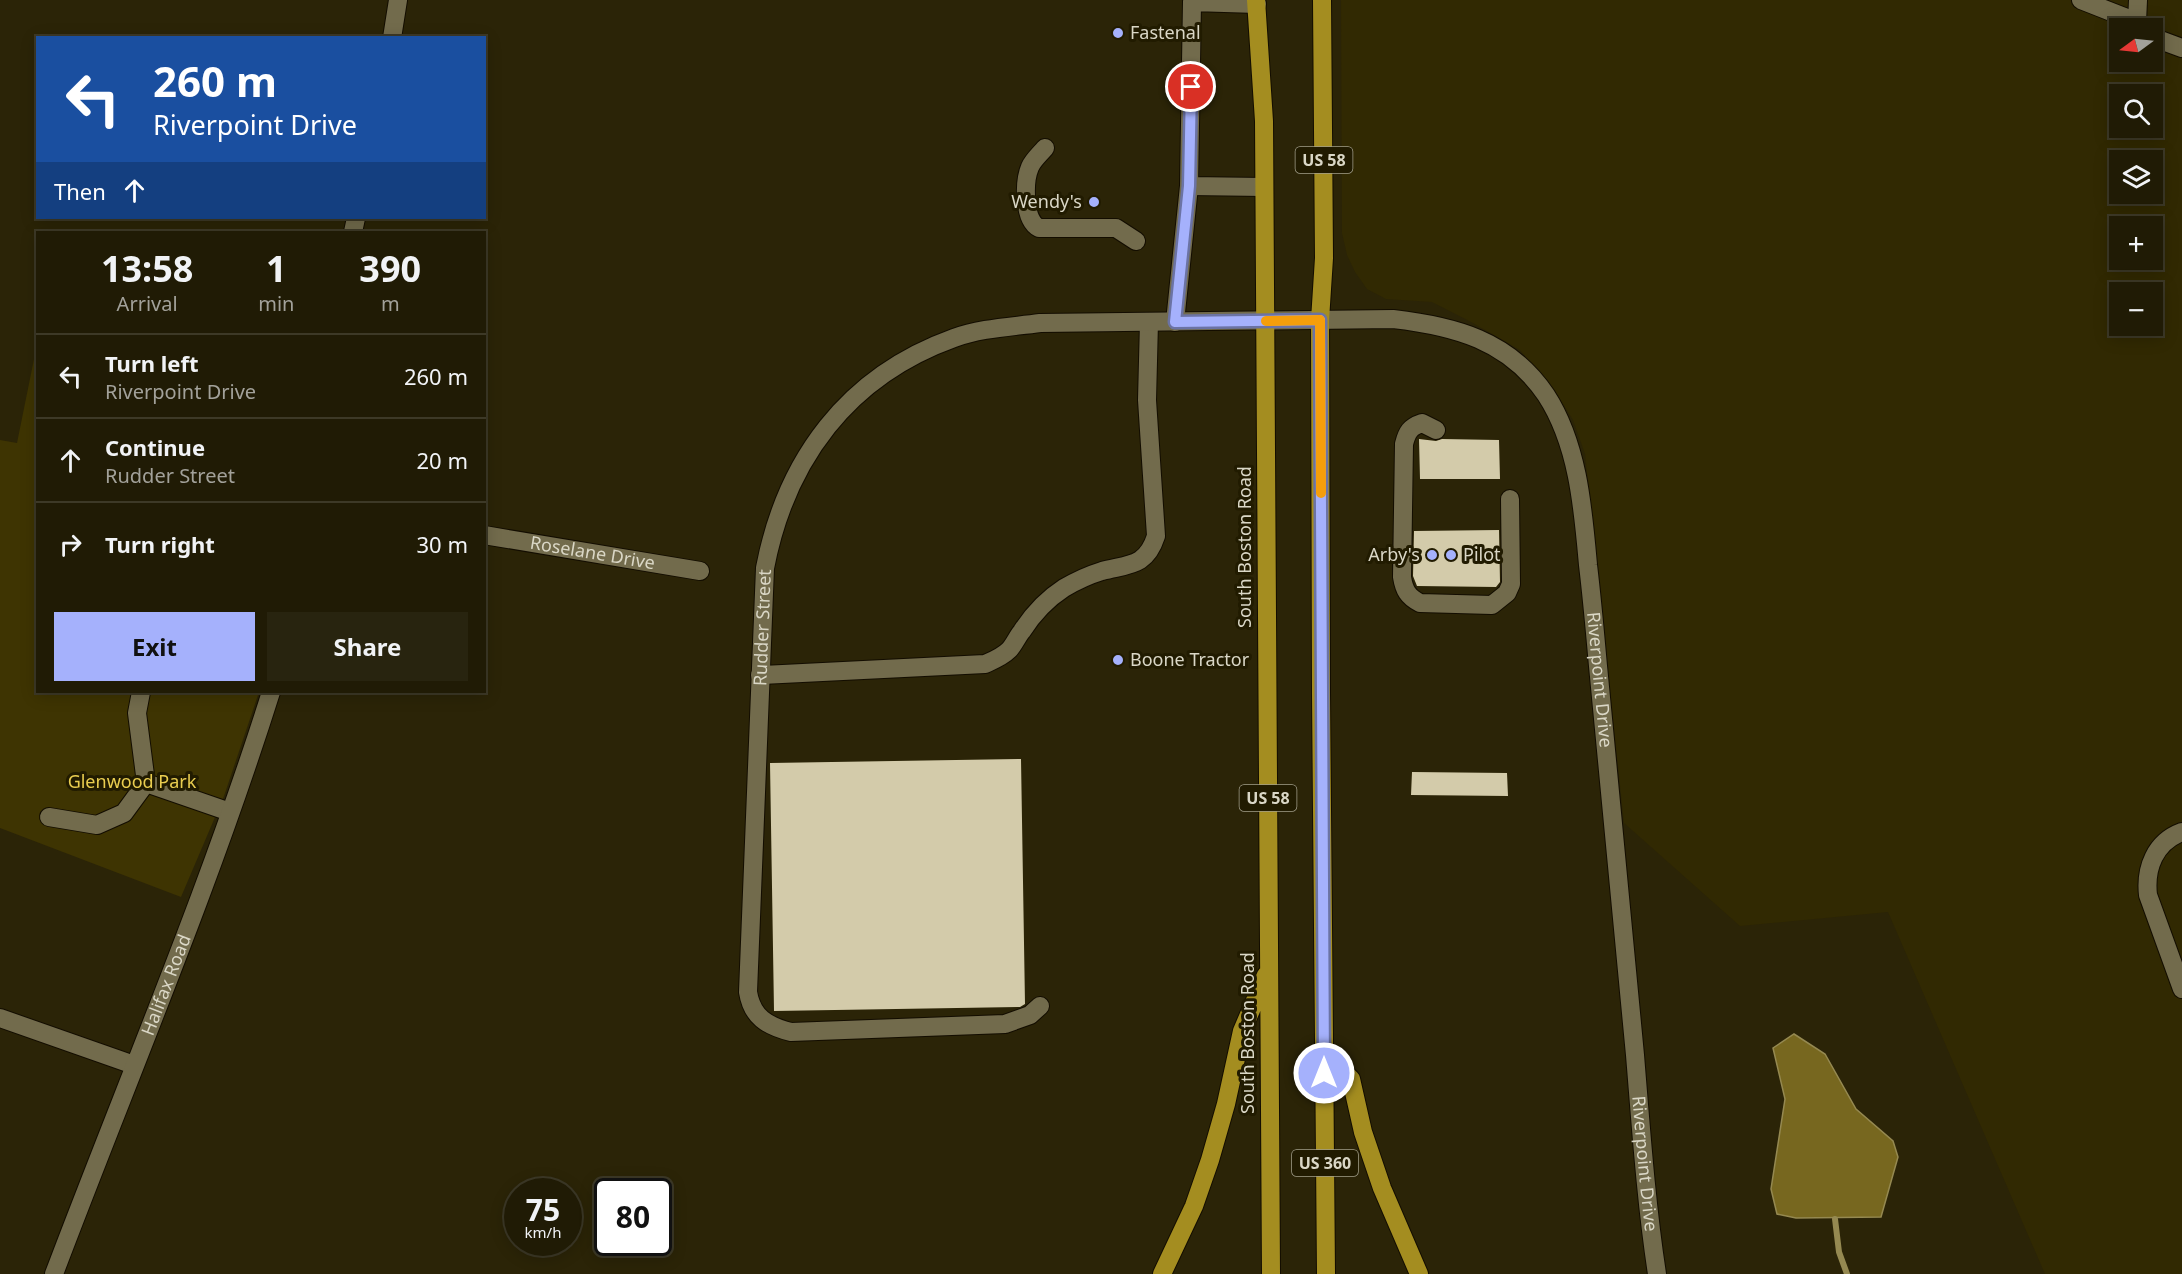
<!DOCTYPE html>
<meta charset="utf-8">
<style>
:root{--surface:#201b05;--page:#28240f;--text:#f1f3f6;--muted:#a2a19a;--line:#3d3927;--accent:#a5b1fc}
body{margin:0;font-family:"Noto Sans",sans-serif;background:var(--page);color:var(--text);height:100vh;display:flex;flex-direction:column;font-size:22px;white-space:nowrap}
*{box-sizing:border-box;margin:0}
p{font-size:20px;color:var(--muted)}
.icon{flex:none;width:33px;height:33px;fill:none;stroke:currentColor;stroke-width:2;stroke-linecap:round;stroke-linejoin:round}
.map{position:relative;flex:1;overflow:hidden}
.drawer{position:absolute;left:36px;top:231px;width:450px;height:462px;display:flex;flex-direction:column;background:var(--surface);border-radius:0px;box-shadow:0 3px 15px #0003,0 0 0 2px var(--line)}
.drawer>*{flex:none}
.banner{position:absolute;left:36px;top:36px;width:450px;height:183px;border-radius:0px;box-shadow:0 3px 15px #0003,0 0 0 2px var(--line);background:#1a4fa0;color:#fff;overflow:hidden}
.needle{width:39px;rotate:255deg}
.fabs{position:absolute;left:2109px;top:18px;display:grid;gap:12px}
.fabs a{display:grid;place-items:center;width:54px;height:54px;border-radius:0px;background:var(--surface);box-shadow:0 3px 15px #0003,0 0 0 2px var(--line);font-size:30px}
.speed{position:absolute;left:504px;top:1178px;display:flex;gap:12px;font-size:30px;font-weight:700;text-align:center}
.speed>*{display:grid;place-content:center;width:78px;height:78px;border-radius:50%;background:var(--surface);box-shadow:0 3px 15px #0003,0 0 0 2px var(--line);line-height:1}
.speed small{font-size:15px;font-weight:400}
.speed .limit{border:3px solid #111;border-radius:9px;background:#fff;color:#111}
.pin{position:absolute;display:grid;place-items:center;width:51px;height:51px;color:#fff;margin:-26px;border:3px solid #fff;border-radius:50%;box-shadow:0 2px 6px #0007}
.me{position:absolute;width:66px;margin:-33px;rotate:0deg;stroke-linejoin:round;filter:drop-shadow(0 0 4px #0008)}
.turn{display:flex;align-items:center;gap:21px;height:126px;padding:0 18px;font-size:27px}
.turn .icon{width:78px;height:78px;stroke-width:2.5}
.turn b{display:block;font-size:42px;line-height:51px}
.then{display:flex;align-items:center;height:57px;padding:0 18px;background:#0003;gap:12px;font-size:22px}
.eta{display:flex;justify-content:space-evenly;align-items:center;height:102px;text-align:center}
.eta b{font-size:36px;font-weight:700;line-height:42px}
.button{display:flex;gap:12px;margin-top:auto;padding:12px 18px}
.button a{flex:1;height:69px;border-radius:0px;background:var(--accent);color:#111;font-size:24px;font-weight:700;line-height:69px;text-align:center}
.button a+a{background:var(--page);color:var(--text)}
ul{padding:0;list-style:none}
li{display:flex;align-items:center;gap:18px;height:84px;padding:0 18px;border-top:2px solid var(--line)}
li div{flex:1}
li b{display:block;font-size:22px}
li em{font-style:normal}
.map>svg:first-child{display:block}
.built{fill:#312902;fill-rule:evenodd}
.green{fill:#3e3402}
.water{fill:#77671f;stroke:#958951;stroke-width:1.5}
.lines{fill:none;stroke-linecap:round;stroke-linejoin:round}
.stream{stroke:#958951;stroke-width:6}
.building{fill:#d3cbaa}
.minor-casing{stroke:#130d00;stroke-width:20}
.highway-casing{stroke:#130d00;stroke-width:20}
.minor{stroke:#726b4c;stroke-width:18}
.highway{stroke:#a48d20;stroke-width:18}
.route-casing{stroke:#6b73a4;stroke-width:15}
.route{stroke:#a5b1fc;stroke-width:10}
.slow{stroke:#f59e0b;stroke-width:10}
.poi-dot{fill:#a5b1fc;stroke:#211b00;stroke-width:2}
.labels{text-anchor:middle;stroke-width:6;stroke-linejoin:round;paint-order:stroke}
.shield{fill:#211b00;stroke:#a29f8b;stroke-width:1.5}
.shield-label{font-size:16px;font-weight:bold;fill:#dad7c6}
.poi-label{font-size:18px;fill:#dad7c6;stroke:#211b00;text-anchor:start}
.street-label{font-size:18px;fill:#dad7c6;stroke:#211b00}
.park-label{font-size:18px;fill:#e9cd4f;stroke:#211b00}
</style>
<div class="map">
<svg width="2182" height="1274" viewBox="0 0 2182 1274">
<rect width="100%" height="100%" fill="#2b2407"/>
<path class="built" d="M 1341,0 L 2182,0 L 2182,1274 L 2045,1274 L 1888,912 L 1740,926 L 1624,823 L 1585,454 L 1573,420 L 1555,391 L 1520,350 L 1473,323 L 1432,302 L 1386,299 L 1367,289 L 1355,272 L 1347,255 L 1342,233 ZM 2120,28 L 2152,28 L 2152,62 L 2120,62 ZM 2120,94 L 2152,94 L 2152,128 L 2120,128 ZM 2120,160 L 2152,160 L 2152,194 L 2120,194 ZM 2120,226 L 2152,226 L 2152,260 L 2120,260 ZM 2120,292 L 2152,292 L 2152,326 L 2120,326 Z"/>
<path class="green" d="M 34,359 L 37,360 L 38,692 L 259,692 L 224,796 L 181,897 L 0,828 L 0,440 L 17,443 Z"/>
<path class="water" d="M 1794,1034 L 1825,1054 L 1856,1109 L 1893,1141 L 1898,1157 L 1881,1217 L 1796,1218 L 1777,1214 L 1771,1189 L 1785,1099 L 1773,1048 Z"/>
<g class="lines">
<path class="stream" d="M 1835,1219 L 1839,1252 L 1847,1274"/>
</g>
<path class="building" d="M 1419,439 L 1436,441 L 1442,439 L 1499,440 L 1500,479 L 1420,479 Z
M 1499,530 L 1500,582 L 1496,587 L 1417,586 L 1413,576 L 1414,531 Z
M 1021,759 L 1025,1004 L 1020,1007 L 774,1011 L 770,763 Z
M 1412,772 L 1507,773 L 1508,796 L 1411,795 Z"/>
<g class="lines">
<g class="minor-casing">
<g id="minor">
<path d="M 2081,0 L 2137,22"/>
<path d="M 2138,0 L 2137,22 L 2144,28"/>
<path d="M 1257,4 L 1192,2 L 1189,186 L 1264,187"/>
<path d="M 2152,37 L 2182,48"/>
<path d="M 392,38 L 398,0"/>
<path d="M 1045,148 C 1040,154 1033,160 1030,167 C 1024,181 1023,220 1039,228 L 1116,228 L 1136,241"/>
<path d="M 353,232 L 356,218"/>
<path d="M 1175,322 L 1189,186"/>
<path d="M 1436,430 L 1422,423 C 1410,427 1407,432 1404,444 L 1402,577 C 1404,590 1408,597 1420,603 L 1492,605 L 1507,593 L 1511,584 L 1510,499"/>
<path id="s1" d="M 484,535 L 700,571"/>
<path d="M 760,675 L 985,664 C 994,660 1002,657 1009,650 C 1014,645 1017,637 1022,631 C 1033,614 1047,599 1064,588 C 1076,581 1089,575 1102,571 C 1129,564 1146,567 1156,536 L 1147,400 L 1149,322"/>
<path d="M 141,692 L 137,713 L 146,783 L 230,812"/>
<path d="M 49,817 L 97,825 L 124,813 L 146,783"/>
<path d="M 2182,832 C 2155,842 2145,868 2148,895 L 2182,989"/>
<path id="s2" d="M 1040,1006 L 1030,1015 L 1005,1024 L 791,1032 C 767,1026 752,1017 748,992 L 765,568 C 786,459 848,376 954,338 C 981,328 1011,327 1040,323 L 1393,319 C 1454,326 1509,340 1546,395 C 1578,444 1583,508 1588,565 C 1592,598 1595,632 1598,666 C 1611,796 1623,926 1635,1055 C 1641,1128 1646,1202 1657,1274"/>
<path d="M 0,1018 L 134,1065"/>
<path id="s3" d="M 54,1274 C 127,1081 209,889 271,692"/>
</g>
</g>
<g class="highway-casing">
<path id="highway" d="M 1256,0 L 1264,121 L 1271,1274
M 1322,0 L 1324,258 L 1320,320 L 1321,694 L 1326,1274
M 1324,1052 L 1351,1079 L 1363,1132 L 1382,1188 L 1419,1274
M 1162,1274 L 1194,1206 L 1210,1160 L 1226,1104 L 1242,1031 L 1266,975"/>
</g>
<use href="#minor" class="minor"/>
<use href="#highway" class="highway"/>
</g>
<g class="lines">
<g class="route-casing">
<path id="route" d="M 1191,87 L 1189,186 L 1175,322 L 1320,320 L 1324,1073"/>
</g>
<use href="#route" class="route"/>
<path class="slow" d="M 1266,321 L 1320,320 L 1321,493"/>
</g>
<g class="poi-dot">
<circle cx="1118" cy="33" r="6"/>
<circle cx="1094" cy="202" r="6"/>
<circle cx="1432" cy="555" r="6"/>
<circle cx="1451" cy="555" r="6"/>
<circle cx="1118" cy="660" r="6"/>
</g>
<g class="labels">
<g class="shield">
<rect x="1295.5" y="147" width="57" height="26" rx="4.5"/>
<rect x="1239.5" y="785" width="57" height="26" rx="4.5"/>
<rect x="1292" y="1150" width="66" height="26" rx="4.5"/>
</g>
<g class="shield-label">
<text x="1324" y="166">US 58</text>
<text x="1268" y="804">US 58</text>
<text x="1325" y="1169">US 360</text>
</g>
<g class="poi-label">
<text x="1130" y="39">Fastenal</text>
<text x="1082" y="208" text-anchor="end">Wendy's</text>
<text x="1420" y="561" text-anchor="end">Arby's</text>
<text x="1463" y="561">Pilot</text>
<text x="1130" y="666">Boone Tractor</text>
</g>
<g class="street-label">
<text transform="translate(1245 547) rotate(-90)" y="6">South Boston Road</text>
<text dy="6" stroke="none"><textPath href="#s1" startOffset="110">Roselane Drive</textPath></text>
<text dy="6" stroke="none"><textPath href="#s2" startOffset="682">Rudder Street</textPath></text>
<text dy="6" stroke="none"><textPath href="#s2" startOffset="1964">Riverpoint Drive</textPath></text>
<text dy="6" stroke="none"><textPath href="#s3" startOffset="310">Halifax Road</textPath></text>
<text transform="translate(1248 1033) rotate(-90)" y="6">South Boston Road</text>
<text dy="6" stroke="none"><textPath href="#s2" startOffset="2450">Riverpoint Drive</textPath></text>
</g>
<g class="park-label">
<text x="132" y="788">Glenwood Park</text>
</g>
</g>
</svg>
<div class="fabs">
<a><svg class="needle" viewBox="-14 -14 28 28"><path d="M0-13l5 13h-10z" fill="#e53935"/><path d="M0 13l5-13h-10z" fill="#a2a19a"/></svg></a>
<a><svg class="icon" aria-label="search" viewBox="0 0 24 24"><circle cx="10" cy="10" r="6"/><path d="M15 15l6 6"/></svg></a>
<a><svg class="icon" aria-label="layers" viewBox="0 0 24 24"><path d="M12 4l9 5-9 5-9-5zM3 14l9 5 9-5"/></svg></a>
<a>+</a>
<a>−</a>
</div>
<div class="speed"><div>75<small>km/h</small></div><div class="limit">80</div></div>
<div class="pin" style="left:1191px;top:87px;background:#d93025"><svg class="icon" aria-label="arrive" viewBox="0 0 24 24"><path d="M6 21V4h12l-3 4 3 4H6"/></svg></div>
<svg class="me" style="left:1324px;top:1073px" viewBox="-20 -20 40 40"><circle r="17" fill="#a5b1fc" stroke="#fff" stroke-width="3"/><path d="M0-11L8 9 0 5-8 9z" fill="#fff"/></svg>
<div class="banner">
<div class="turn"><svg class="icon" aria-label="left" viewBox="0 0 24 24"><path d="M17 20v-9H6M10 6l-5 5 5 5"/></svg><div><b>260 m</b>Riverpoint Drive</div></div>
<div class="then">Then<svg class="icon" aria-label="ahead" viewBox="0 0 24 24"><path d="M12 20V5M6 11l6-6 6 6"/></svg></div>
</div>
<section class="drawer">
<div class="eta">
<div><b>13:58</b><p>Arrival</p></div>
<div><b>1</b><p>min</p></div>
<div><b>390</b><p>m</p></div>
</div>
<ul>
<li><svg class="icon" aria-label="left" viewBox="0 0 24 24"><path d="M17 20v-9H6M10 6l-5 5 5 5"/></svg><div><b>Turn left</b><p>Riverpoint Drive</p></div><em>260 m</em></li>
<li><svg class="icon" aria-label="ahead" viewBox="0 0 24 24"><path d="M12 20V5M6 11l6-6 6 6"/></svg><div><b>Continue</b><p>Rudder Street</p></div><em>20 m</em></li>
<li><svg class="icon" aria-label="right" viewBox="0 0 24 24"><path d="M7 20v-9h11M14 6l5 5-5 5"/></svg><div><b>Turn right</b></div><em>30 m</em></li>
</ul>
<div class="button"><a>Exit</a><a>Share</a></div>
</section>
</div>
